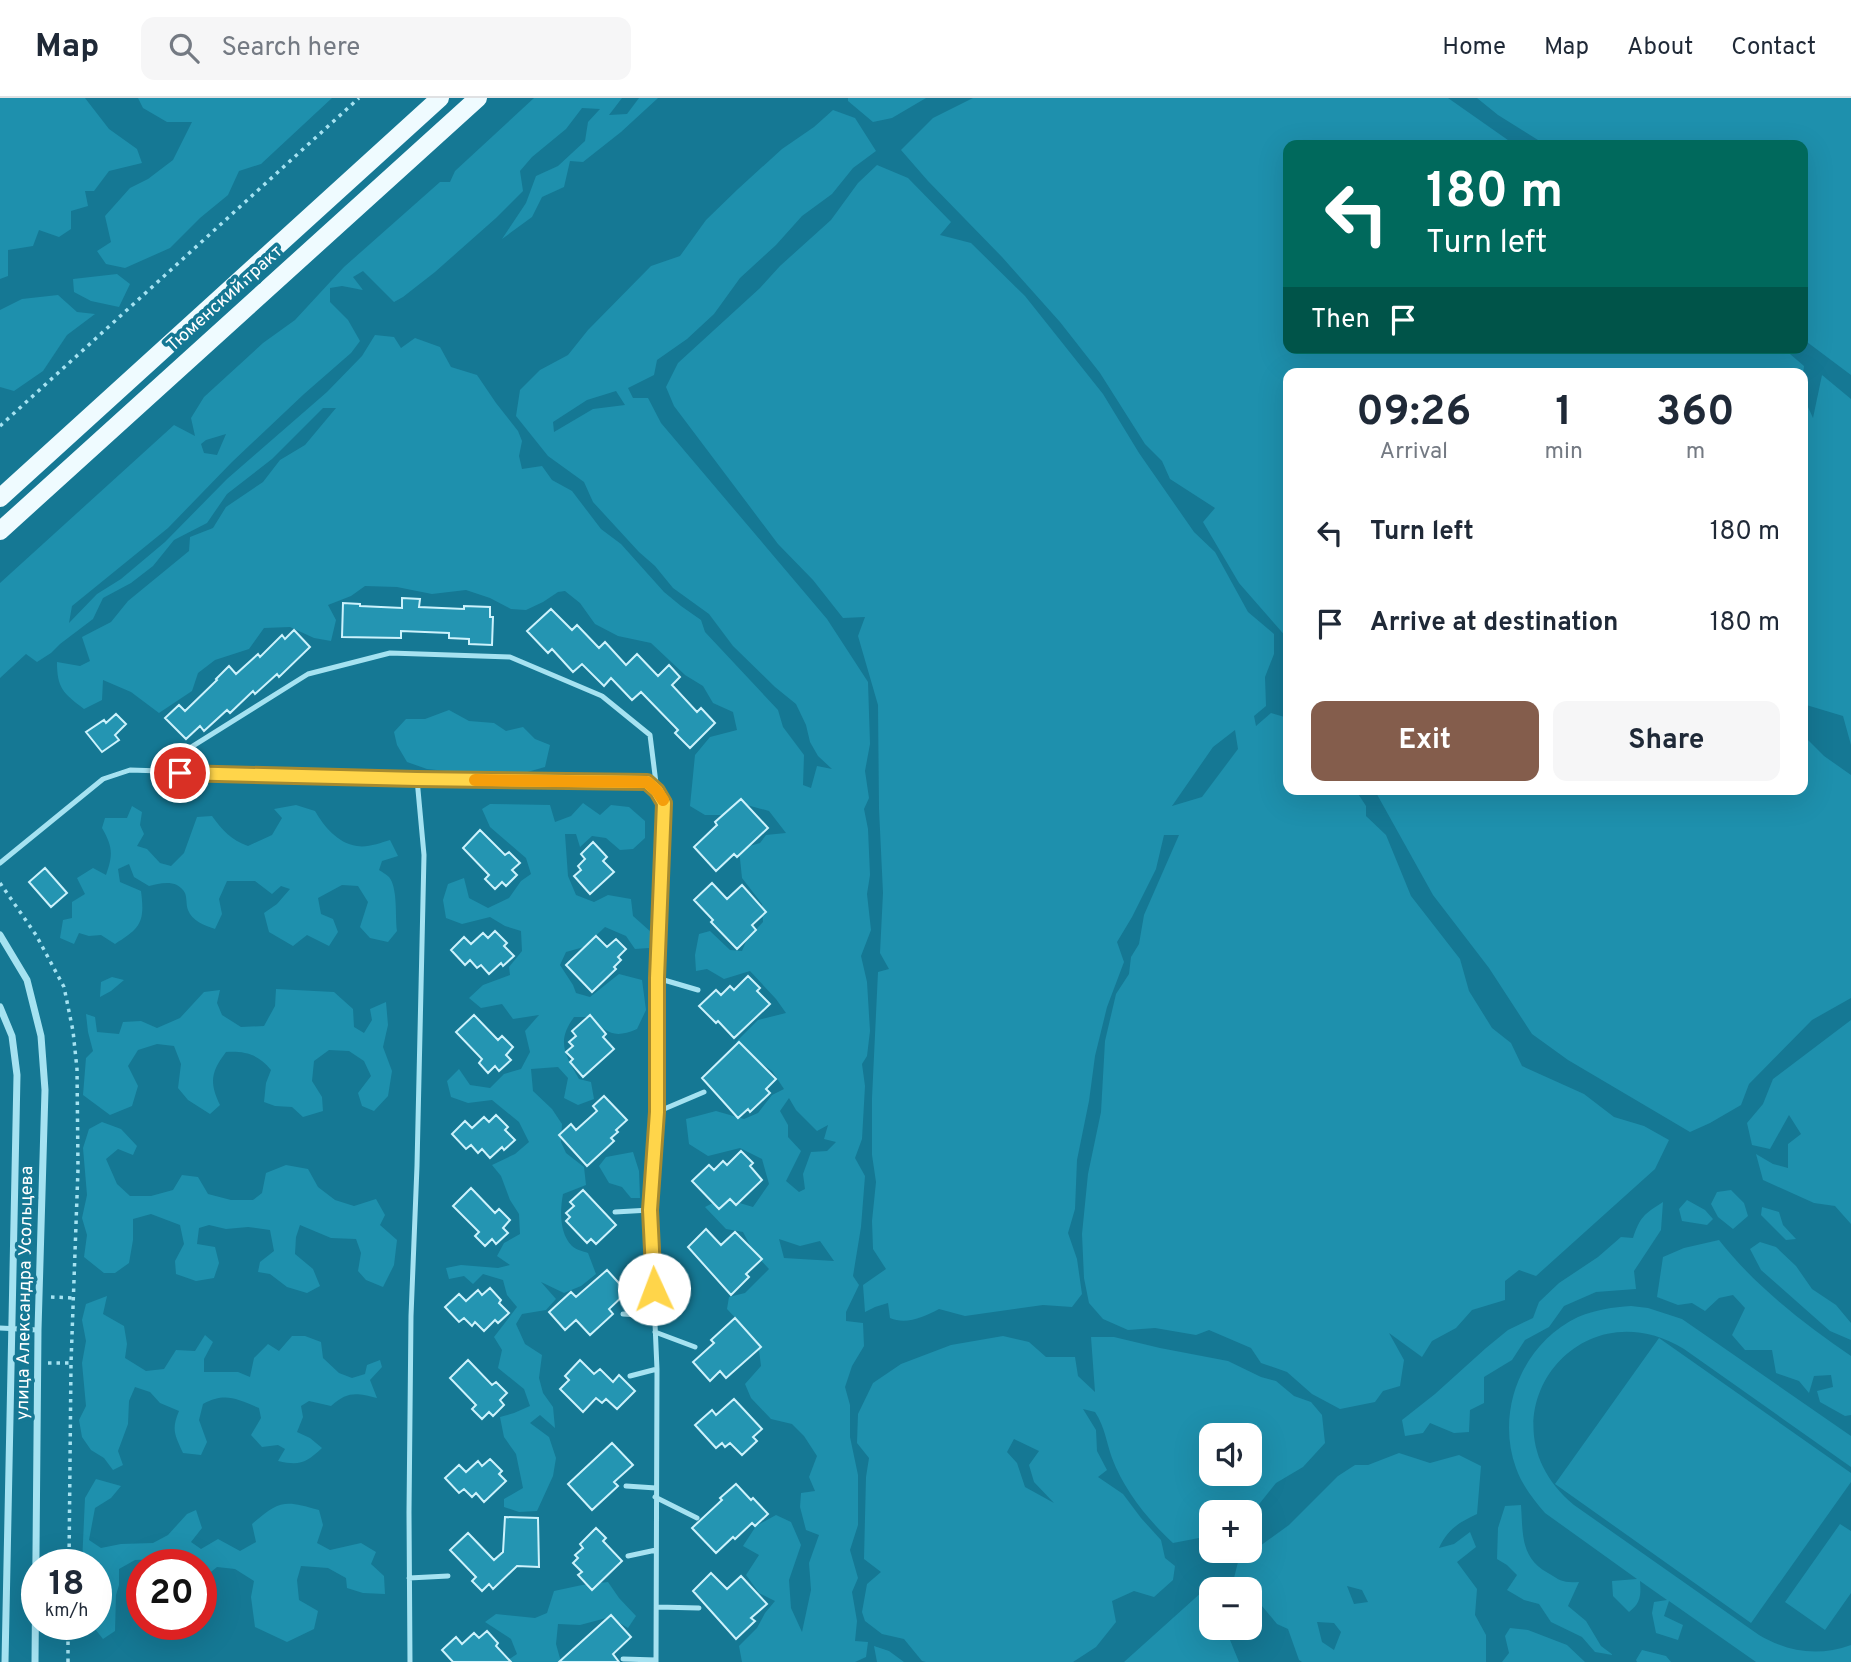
<!DOCTYPE html>
<meta charset="utf-8">
<style>
:root{--surface:#fff;--page:#f6f6f7;--text:#1f2937;--muted:#747a83;--line:#e0e1e3;--accent:#845d4c}
body{margin:0;font-family:Overpass,sans-serif;background:var(--page);color:var(--text);height:100vh;display:flex;flex-direction:column;font-size:26px;white-space:nowrap}
*{box-sizing:border-box;margin:0}
p{font-size:23px;color:var(--muted)}
.icon{flex:none;width:38px;height:38px;fill:none;stroke:currentColor;stroke-width:2;stroke-linecap:round;stroke-linejoin:round}
.map{position:relative;flex:1;overflow:hidden}
.panel{position:absolute;left:1283px;top:270px;width:525px;height:427px;display:flex;flex-direction:column;background:var(--surface);border-radius:14px;box-shadow:0 7px 28px #0002}
.panel>*{flex:none}
.top-card{position:absolute;left:1283px;top:42px;width:525px;height:214px;border-radius:14px;box-shadow:0 7px 28px #0002;background:#00695c;color:#fff;overflow:hidden}
.fabs{position:absolute;left:1199px;top:1325px;display:grid;gap:14px}
.fabs a{display:grid;place-items:center;width:63px;height:63px;border-radius:14px;background:var(--surface);box-shadow:0 7px 28px #0002;font-size:35px}
.speed{position:absolute;left:21px;top:1451px;display:flex;gap:14px;font-size:35px;font-weight:700;text-align:center}
.speed>*{display:grid;place-content:center;width:91px;height:91px;border-radius:50%;background:var(--surface);box-shadow:0 7px 28px #0002;line-height:1}
.speed small{font-size:18px;font-weight:400}
.speed .limit{border:10px solid #d22;background:#fff;color:#111}
.pin{position:absolute;display:grid;place-items:center;width:60px;height:60px;color:#fff;margin:-30px;border:4px solid #fff;border-radius:50%;box-shadow:0 2px 7px #0007}
.me{position:absolute;width:77px;margin:-38px;rotate:358deg;stroke-linejoin:round;filter:drop-shadow(0 0 5px #0008)}
.turn{display:flex;align-items:center;gap:24px;height:147px;padding:0 28px;font-size:32px}
.turn .icon{width:91px;height:91px;stroke-width:2.5}
.turn b{display:block;font-size:49px;line-height:60px}
.then{display:flex;align-items:center;height:66px;padding:0 28px;background:#0003;gap:14px;font-size:26px}
.eta{display:flex;justify-content:space-evenly;align-items:center;height:119px;text-align:center}
.eta b{font-size:42px;font-weight:700;line-height:49px}
.primary-button{display:flex;gap:14px;margin-top:auto;padding:14px 28px}
.primary-button a{flex:1;height:80px;border-radius:14px;background:var(--accent);color:#fff;font-size:28px;font-weight:700;line-height:80px;text-align:center}
.primary-button a+a{background:var(--page);color:var(--text)}
ul{padding:0;list-style:none}
li{display:flex;align-items:center;gap:21px;height:91px;padding:0 28px}
li div{flex:1}
li b{display:block;font-size:26px}
li em{font-style:normal}
header{display:flex;align-items:center;gap:42px;box-sizing:border-box;height:98px;padding:0 35px;background:var(--surface);border-bottom:2px solid var(--line)}
header strong{font-size:33px}
nav{display:flex;gap:38px;margin-inline-start:auto;font-size:24px}
.search{width:490px;height:63px;background:var(--page);display:flex;align-items:center;gap:18px;box-sizing:border-box;padding:0 24px;border-radius:14px;color:var(--muted);font-size:26px}
.map>svg:first-child{display:block}
.green{fill:#1e90ad;fill-rule:evenodd}
.building{fill:#2495b2;stroke:#ccf2fc;stroke-width:2}
.lines{fill:none;stroke-linecap:round;stroke-linejoin:round}
.path{stroke:#a5e2f1;stroke-width:3.5;stroke-dasharray:3.5 5;stroke-linecap:butt}
.lane{stroke:#a5e2f1;stroke-width:5}
.street{stroke:#a5e2f1;stroke-width:7}
.primary{stroke:#effbff;stroke-width:18}
.route-casing{stroke:#a68a30;stroke-width:18}
.route{stroke:#ffd54a;stroke-width:12}
.slow{stroke:#f59e0b;stroke-width:12}
.labels{text-anchor:middle;stroke-width:7;stroke-linejoin:round;paint-order:stroke}
.street-label{font-size:18px;fill:#fff;stroke:#157894}
</style>
<header>
<strong>Map</strong>
<div class="search"><svg class="icon" aria-label="search" viewBox="0 0 24 24"><circle cx="10" cy="10" r="6"/><path d="M15 15l6 6"/></svg>Search here</div>
<nav><a>Home</a><a>Map</a><a>About</a><a>Contact</a></nav>
</header>
<div class="map">
<svg width="1851" height="1564" viewBox="0 0 1851 1564">
<rect width="100%" height="100%" fill="#157894"/>
<path class="green" d="M 0,0 L 85,0 L 109,31 L 137,51 L 142,65 L 109,73 L 94,93 L 85,93 L 88,108 L 71,113 L 71,131 L 59,139 L 39,132 L 33,148 L 8,152 L 8,178 L 0,181 Z
M 138,0 L 332,0 L 261,66 L 239,73 L 228,97 L 200,120 L 170,150 L 125,170 L 106,166 L 97,153 L 111,144 L 105,118 L 130,90 L 148,81 L 173,62 L 192,24 L 167,24 L 143,10 Z
M 534,0 L 622,0 L 609,17 L 627,16 L 639,0 L 658,0 L 621,34 L 583,64 L 570,63 L 564,89 L 542,99 L 532,119 L 502,141 L 526,105 L 536,78 L 558,68 L 585,43 L 588,24 L 600,11 L 582,10 L 566,31 L 532,59 L 520,73 L 523,93 L 496,120 L 435,174 L 403,199 L 394,204 L 363,173 L 353,179 L 363,192 L 342,188 L 330,190 L 330,204 L 348,222 L 360,243 L 351,255 L 304,296 L 232,364 L 168,430 L 72,508 L 69,525 L 97,496 L 121,481 L 165,444 L 227,381 L 327,294 L 362,258 L 375,237 L 394,239 L 401,250 L 415,240 L 440,249 L 451,269 L 477,277 L 496,305 L 518,333 L 522,343 L 519,358 L 522,371 L 542,368 L 552,382 L 572,393 L 601,431 L 621,446 L 664,494 L 681,508 L 701,522 L 705,534 L 778,612 L 783,629 L 804,657 L 803,687 L 811,690 L 817,668 L 832,671 L 818,658 L 810,644 L 806,627 L 796,606 L 775,589 L 733,548 L 709,516 L 673,490 L 655,468 L 639,454 L 593,404 L 584,384 L 548,358 L 516,318 L 520,292 L 540,272 L 568,257 L 588,232 L 651,168 L 680,158 L 706,122 L 738,91 L 782,51 L 814,29 L 833,12 L 855,20 L 876,53 L 853,70 L 832,96 L 802,118 L 776,147 L 740,180 L 714,216 L 687,241 L 657,262 L 654,277 L 628,290 L 633,300 L 648,300 L 661,325 L 827,521 L 868,584 L 870,646 L 865,673 L 869,700 L 864,711 L 868,731 L 870,777 L 867,796 L 871,832 L 861,858 L 867,884 L 870,933 L 867,958 L 862,966 L 865,988 L 862,1041 L 855,1060 L 865,1078 L 861,1129 L 853,1178 L 859,1187 L 846,1214 L 846,1223 L 863,1225 L 864,1248 L 852,1268 L 845,1289 L 850,1307 L 850,1339 L 858,1377 L 858,1427 L 850,1452 L 858,1480 L 852,1494 L 857,1523 L 855,1543 L 868,1544 L 866,1559 L 855,1564 L 742,1564 L 739,1548 L 757,1530 L 765,1515 L 775,1503 L 759,1495 L 746,1477 L 759,1457 L 743,1448 L 756,1428 L 776,1417 L 791,1424 L 801,1447 L 789,1482 L 791,1510 L 802,1534 L 811,1492 L 809,1465 L 819,1437 L 806,1432 L 800,1409 L 801,1395 L 815,1393 L 809,1379 L 817,1358 L 804,1338 L 792,1326 L 771,1321 L 751,1300 L 745,1286 L 761,1268 L 758,1244 L 727,1211 L 729,1199 L 745,1195 L 769,1171 L 754,1155 L 743,1134 L 726,1131 L 705,1109 L 723,1100 L 753,1109 L 769,1086 L 762,1061 L 740,1050 L 708,1058 L 689,1046 L 686,1021 L 716,1013 L 744,1021 L 758,1015 L 772,997 L 784,991 L 772,973 L 750,957 L 736,944 L 758,922 L 786,915 L 776,901 L 750,873 L 724,881 L 707,871 L 696,873 L 695,857 L 699,836 L 710,833 L 730,852 L 742,853 L 747,841 L 763,824 L 762,806 L 742,780 L 739,751 L 760,745 L 766,737 L 786,735 L 769,713 L 736,704 L 726,717 L 705,717 L 690,708 L 695,657 L 710,639 L 737,632 L 733,614 L 713,605 L 703,588 L 685,577 L 651,545 L 618,538 L 595,526 L 580,505 L 565,493 L 558,494 L 543,504 L 526,512 L 511,511 L 490,500 L 466,492 L 432,496 L 397,489 L 365,488 L 351,498 L 328,507 L 336,522 L 331,543 L 314,540 L 290,529 L 264,530 L 249,551 L 215,562 L 198,575 L 192,593 L 159,615 L 131,594 L 103,582 L 102,602 L 84,611 C 63,595 57,590 57,564 L 80,568 L 90,563 L 82,539 L 111,524 L 128,503 L 189,453 L 190,439 L 213,430 L 226,409 L 263,384 L 280,362 L 305,347 L 336,310 L 323,310 L 272,361 L 227,396 L 207,425 L 174,442 L 153,468 L 131,485 L 103,500 L 93,521 L 60,546 L 51,555 L 37,564 L 26,556 L 0,580 L 0,485 L 174,327 L 195,338 L 191,320 L 204,299 L 263,245 L 295,222 L 344,169 L 440,84 L 450,84 L 455,73 ZM 616,293 L 625,307 L 593,311 L 554,334 L 553,324 L 587,302 ZM 226,336 L 217,357 L 204,355 L 201,346 L 206,342 ZM 789,1000 L 796,1012 L 817,1033 L 828,1027 L 824,1041 L 836,1044 L 827,1053 L 811,1054 L 803,1076 L 805,1091 L 799,1094 L 786,1083 L 801,1053 L 788,1039 L 788,1027 L 780,1013 ZM 779,1141 L 800,1148 L 820,1143 L 834,1163 L 784,1160 Z
M 848,0 L 926,0 L 892,20 L 873,24 L 848,3 Z
M 973,0 L 1448,0 L 1515,47 L 1288,47 L 1288,250 L 1783,250 L 1804,268 L 1803,278 L 1802,275 L 1288,275 L 1288,541 L 1239,485 L 1203,424 L 1215,410 L 1170,381 L 1162,363 L 1145,346 L 1100,275 L 1060,224 L 1002,159 L 928,83 L 901,52 L 933,20 Z
M 1477,0 L 1851,0 L 1851,277 L 1803,241 L 1802,47 L 1546,47 L 1498,17 Z
M 877,67 L 908,80 L 951,124 L 940,137 L 971,145 L 1025,198 L 1103,296 L 1139,355 L 1194,434 L 1215,454 L 1248,514 L 1274,536 L 1274,556 L 1265,579 L 1266,608 L 1254,618 L 1256,628 L 1271,615 L 1288,620 L 1288,691 L 1355,691 L 1366,708 L 1366,718 L 1386,737 L 1411,798 L 1460,861 L 1469,893 L 1492,930 L 1511,945 L 1522,968 L 1584,996 L 1614,1019 L 1644,1028 L 1669,1042 L 1655,1071 L 1536,1178 L 1519,1172 L 1505,1183 L 1505,1202 L 1472,1212 L 1456,1230 L 1432,1243 L 1422,1259 L 1389,1235 L 1404,1262 L 1400,1288 L 1383,1293 L 1375,1304 L 1340,1311 L 1312,1296 L 1287,1274 L 1261,1265 L 1251,1250 L 1209,1232 L 1196,1237 L 1155,1230 L 1128,1232 L 1103,1221 L 1089,1205 L 1084,1180 L 1082,1136 L 1088,1076 L 1101,1014 L 1105,943 L 1116,896 L 1129,876 L 1131,859 L 1139,846 L 1144,817 L 1179,737 L 1164,737 L 1156,771 L 1132,819 L 1117,844 L 1124,864 L 1107,909 L 1095,958 L 1089,1003 L 1077,1062 L 1075,1111 L 1068,1135 L 1077,1161 L 1082,1196 L 1072,1209 L 1043,1207 L 965,1218 L 939,1211 C 924,1219 906,1227 890,1220 L 888,1205 L 875,1209 L 865,1214 L 863,1187 L 886,1171 L 873,1151 L 872,1123 L 876,1084 L 872,1057 L 872,1000 L 878,874 L 889,871 L 880,855 L 883,795 L 879,711 L 878,607 L 858,538 L 865,519 L 843,520 L 813,482 L 778,446 L 674,308 L 666,289 L 678,265 L 760,190 L 780,168 L 831,122 L 858,85 ZM 1235,632 L 1238,651 L 1202,699 L 1172,708 L 1213,649 Z
M 117,176 L 130,186 L 119,209 L 91,203 L 74,194 L 73,181 Z
M 58,197 L 77,214 L 95,216 L 67,237 L 43,273 L 14,293 L 0,289 L 0,212 L 22,201 Z
M 1822,277 L 1851,301 L 1851,647 L 1843,618 L 1803,606 L 1803,298 L 1813,320 Z
M 449,612 L 469,623 L 494,625 L 506,633 L 523,629 L 535,641 L 550,647 L 545,669 L 524,675 L 466,675 L 427,671 L 407,664 L 397,647 L 394,634 L 406,621 L 425,621 Z
M 1803,637 L 1824,658 L 1851,677 L 1851,900 L 1812,922 L 1749,986 L 1741,1007 L 1710,1025 L 1690,1034 L 1568,962 L 1532,936 L 1489,870 L 1433,797 L 1374,691 L 1802,691 Z
M 583,705 L 600,717 L 611,707 L 629,709 L 645,723 L 645,740 L 633,751 L 620,752 L 606,740 L 592,738 L 580,749 L 576,736 L 565,736 L 568,778 L 576,797 L 594,804 L 608,797 L 631,801 L 633,818 L 651,834 L 649,850 L 635,851 L 626,838 L 605,829 L 584,849 L 566,854 L 560,867 L 573,887 L 576,895 L 590,899 L 619,876 L 642,882 L 646,912 L 637,931 C 614,941 607,935 590,919 L 574,919 C 556,944 565,956 579,981 L 591,984 L 594,1001 L 578,1007 L 564,1000 L 568,980 L 558,969 L 531,971 L 533,993 L 552,1011 L 562,1026 L 561,1044 L 566,1055 L 584,1069 L 586,1087 L 563,1096 C 560,1112 559,1135 572,1148 C 576,1152 583,1153 588,1155 L 596,1176 L 581,1188 L 564,1195 L 541,1184 L 556,1201 L 546,1212 L 522,1216 L 516,1226 L 525,1246 L 542,1257 L 539,1280 L 543,1295 L 553,1309 L 555,1330 L 540,1317 L 530,1325 L 549,1339 L 556,1360 L 553,1378 L 537,1413 L 519,1414 L 504,1409 L 504,1401 L 523,1390 L 516,1356 L 504,1339 L 500,1319 L 514,1315 L 530,1308 L 524,1291 L 498,1270 L 502,1252 L 494,1239 L 517,1209 L 507,1197 L 503,1182 L 483,1176 L 473,1186 L 464,1178 L 449,1181 L 446,1170 L 461,1167 L 498,1170 L 510,1167 L 497,1158 L 504,1145 L 520,1136 L 519,1116 L 510,1102 L 501,1078 L 492,1067 L 515,1056 L 529,1044 L 519,1024 L 492,1002 L 468,1005 L 451,999 L 447,983 L 459,971 L 470,987 L 490,990 L 504,976 L 521,971 L 530,954 L 525,933 L 539,917 L 513,921 L 502,906 L 481,910 L 469,900 L 483,887 L 510,877 L 509,869 L 522,853 L 521,833 L 505,828 L 490,819 L 462,826 L 446,820 L 443,802 L 448,786 L 464,780 L 469,800 L 488,810 L 509,800 L 521,783 L 531,776 L 526,760 L 490,729 L 482,711 L 490,706 L 550,707 L 555,724 L 571,718 Z
M 296,707 L 315,713 C 324,728 337,745 357,748 C 367,750 380,745 390,742 L 398,758 L 382,763 L 379,772 C 382,774 386,776 389,779 C 398,790 395,818 397,833 L 388,844 L 370,840 L 360,829 L 368,804 L 358,788 L 342,787 L 318,800 L 321,816 L 333,821 L 338,834 L 329,848 L 307,837 L 293,848 L 269,834 L 264,815 L 277,806 L 290,791 L 281,788 L 272,796 L 255,783 L 227,783 L 219,801 L 222,816 L 215,831 C 204,827 192,823 188,812 C 186,807 187,800 185,795 C 177,781 161,785 149,788 L 134,779 L 129,766 L 118,771 L 120,784 L 141,793 C 145,824 141,830 115,846 L 101,837 L 89,838 L 79,835 L 74,846 L 60,840 L 63,822 L 72,820 L 72,804 L 85,796 L 77,780 L 93,770 L 106,777 C 113,757 113,749 102,730 L 105,720 L 127,720 L 132,708 L 142,714 L 140,727 L 144,736 L 137,748 L 147,751 L 160,765 L 171,768 L 184,755 L 197,719 L 212,718 C 222,732 231,742 248,748 L 272,737 L 282,720 L 274,711 Z
M 112,879 L 124,882 L 111,893 L 100,899 L 101,884 Z
M 276,891 L 334,894 L 353,911 L 354,929 L 364,935 L 372,922 L 370,911 L 386,904 L 388,927 L 383,949 L 392,973 L 388,998 L 374,1013 L 362,1008 L 358,995 L 371,978 L 364,963 L 349,953 L 329,952 L 314,963 L 312,983 L 322,999 L 323,1013 L 303,1019 L 292,1009 L 275,1008 L 264,1004 L 266,985 L 271,972 C 258,956 245,953 226,954 C 211,974 209,984 220,1007 L 210,1016 L 188,1002 L 178,990 L 181,966 L 174,948 L 157,946 L 138,952 L 128,968 L 138,988 L 132,1008 L 110,1017 L 83,997 L 86,960 L 93,953 L 88,934 L 86,916 L 95,919 L 97,934 L 119,936 L 123,924 L 141,923 L 157,930 L 180,920 L 204,894 L 220,892 L 217,905 L 222,917 L 241,929 L 264,928 L 275,908 Z
M 1851,922 L 1851,1126 L 1835,1108 L 1814,1105 L 1763,1082 L 1756,1056 L 1773,1066 L 1788,1070 L 1788,1046 L 1801,1036 L 1789,1017 L 1770,1051 L 1752,1047 L 1747,1025 L 1763,1006 L 1773,981 Z
M 102,1024 L 121,1031 L 137,1048 L 133,1057 L 118,1051 L 106,1061 L 117,1086 L 130,1098 L 151,1098 L 173,1092 L 182,1077 L 198,1079 L 208,1096 L 231,1102 L 253,1102 L 262,1095 L 266,1075 L 286,1067 L 308,1071 L 318,1089 L 335,1102 L 354,1108 L 376,1101 L 385,1117 L 380,1127 L 397,1142 L 394,1167 L 383,1189 L 366,1182 L 358,1173 L 361,1155 L 356,1141 L 331,1140 L 300,1127 L 296,1139 L 295,1156 L 313,1171 L 320,1188 L 307,1195 L 287,1189 L 270,1176 L 258,1174 L 260,1164 L 274,1153 L 270,1132 L 248,1129 L 226,1131 L 209,1127 L 199,1130 L 197,1146 L 215,1149 L 219,1165 L 214,1180 L 196,1183 L 176,1176 L 175,1163 L 184,1146 L 180,1127 L 151,1116 L 133,1121 L 133,1142 L 129,1165 L 115,1175 L 104,1175 L 84,1159 L 87,1137 L 82,1120 L 87,1097 L 83,1050 L 89,1031 Z
M 633,1054 L 639,1073 L 640,1100 L 631,1100 L 622,1089 L 609,1085 L 599,1068 L 606,1059 Z
M 1731,1092 L 1744,1105 L 1748,1118 L 1733,1131 L 1718,1119 L 1711,1106 L 1717,1094 Z
M 1687,1102 L 1705,1112 L 1713,1121 L 1707,1127 L 1682,1123 L 1679,1111 Z
M 1663,1104 L 1661,1132 L 1634,1173 L 1636,1191 L 1596,1194 L 1564,1208 L 1549,1229 L 1525,1242 L 1512,1262 L 1484,1279 L 1484,1305 L 1470,1312 L 1469,1334 L 1454,1335 L 1430,1325 L 1423,1335 L 1405,1338 L 1402,1322 L 1435,1296 L 1486,1250 L 1508,1232 L 1533,1220 L 1539,1204 L 1559,1185 L 1598,1159 L 1621,1139 L 1633,1140 C 1640,1119 1644,1116 1663,1104 Z
M 1762,1109 L 1779,1114 L 1783,1127 L 1796,1141 L 1786,1142 L 1761,1117 Z
M 1719,1142 C 1755,1188 1803,1225 1851,1258 L 1851,1317 L 1845,1318 L 1820,1304 L 1817,1293 L 1833,1289 L 1831,1277 L 1814,1278 L 1809,1295 L 1799,1283 L 1776,1275 L 1772,1252 L 1745,1252 L 1732,1237 L 1745,1210 L 1733,1197 L 1719,1200 L 1705,1213 L 1692,1205 L 1678,1207 L 1657,1199 L 1663,1159 L 1684,1150 Z
M 1760,1144 L 1776,1149 L 1796,1168 L 1812,1191 L 1836,1207 L 1851,1225 L 1851,1242 L 1830,1233 L 1761,1172 L 1750,1151 Z
M 107,1198 L 103,1216 L 124,1228 L 127,1246 L 125,1260 L 146,1273 L 164,1271 L 176,1252 L 195,1253 L 205,1237 L 213,1244 L 204,1261 L 204,1274 L 238,1274 L 250,1279 L 254,1260 L 268,1246 L 279,1253 L 292,1238 L 305,1238 L 321,1244 L 323,1260 L 339,1275 L 352,1280 L 365,1276 L 367,1267 L 380,1262 L 382,1269 L 370,1282 L 377,1300 C 356,1295 348,1293 331,1308 L 309,1303 L 301,1308 L 303,1319 L 297,1334 L 310,1340 L 322,1350 C 306,1365 300,1368 278,1363 L 285,1351 L 278,1347 L 262,1349 L 251,1337 L 261,1320 L 259,1310 C 236,1301 226,1294 203,1306 L 199,1322 L 207,1344 L 201,1357 L 183,1355 C 175,1337 171,1332 179,1313 L 160,1305 L 150,1294 L 135,1289 L 129,1303 L 128,1326 L 118,1353 L 123,1367 L 113,1372 L 104,1360 L 91,1352 L 82,1339 L 79,1322 L 86,1308 L 82,1265 L 86,1243 L 82,1222 L 86,1206 Z
M 1631,1208 L 1648,1210 L 1682,1221 L 1851,1338 L 1851,1369 L 1684,1251 C 1575,1185 1475,1325 1574,1407 L 1759,1537 C 1788,1554 1818,1559 1851,1547 L 1851,1564 L 1756,1564 L 1669,1503 L 1664,1518 L 1683,1527 L 1678,1542 L 1656,1535 L 1652,1515 L 1654,1504 L 1667,1502 L 1640,1483 C 1641,1497 1641,1505 1629,1514 L 1613,1498 L 1612,1483 L 1637,1481 L 1545,1415 C 1533,1401 1522,1387 1516,1370 C 1495,1312 1523,1245 1578,1219 C 1595,1212 1613,1209 1631,1208 Z
M 1003,1238 L 1029,1244 L 1046,1259 L 1075,1259 L 1078,1278 L 1095,1294 L 1091,1239 L 1114,1239 L 1160,1250 L 1228,1263 L 1261,1279 L 1276,1283 L 1294,1298 L 1311,1304 L 1322,1317 L 1325,1345 L 1303,1369 L 1276,1385 L 1256,1410 L 1238,1410 L 1234,1414 L 1211,1414 L 1211,1428 L 1204,1428 L 1199,1440 L 1173,1445 C 1148,1422 1124,1392 1112,1360 C 1106,1343 1105,1329 1095,1314 L 1083,1311 L 1096,1332 L 1097,1353 L 1107,1372 L 1098,1379 L 1123,1396 L 1141,1420 L 1161,1442 L 1165,1460 L 1175,1468 L 1173,1482 L 1154,1499 L 1134,1493 L 1112,1503 L 1116,1524 L 1096,1549 L 1073,1564 L 926,1564 L 922,1563 L 904,1541 L 882,1536 L 865,1523 L 862,1514 L 867,1486 L 881,1474 L 864,1461 L 866,1379 L 869,1360 L 857,1345 L 858,1316 L 873,1285 L 901,1266 L 951,1247 ZM 1211,1337 L 1250,1337 L 1250,1376 L 1211,1376 ZM 1014,1341 L 1039,1353 L 1029,1367 L 1034,1384 L 1054,1405 L 1025,1389 L 1017,1365 L 1007,1354 Z
M 1659,1240 L 1851,1375 L 1851,1384 L 1751,1525 L 1555,1386 Z
M 1399,1355 L 1430,1365 L 1459,1357 L 1481,1368 L 1477,1416 C 1458,1425 1448,1431 1439,1450 L 1454,1446 L 1470,1434 L 1476,1449 L 1457,1464 L 1477,1491 L 1475,1517 L 1486,1537 L 1486,1564 L 1302,1564 L 1299,1562 L 1288,1531 L 1277,1526 L 1262,1508 L 1250,1499 L 1250,1491 L 1240,1491 L 1234,1480 L 1238,1464 L 1289,1427 L 1338,1378 L 1355,1367 L 1368,1367 ZM 1347,1488 L 1362,1492 L 1368,1504 L 1354,1506 ZM 1317,1524 L 1334,1525 L 1341,1534 L 1334,1552 L 1322,1544 Z
M 96,1381 L 121,1388 L 111,1400 L 95,1410 L 89,1442 L 101,1450 L 121,1446 L 153,1445 L 168,1437 L 187,1416 L 196,1412 L 202,1430 L 191,1444 L 201,1451 L 218,1441 L 240,1453 L 256,1444 L 252,1426 C 280,1402 284,1402 319,1412 L 323,1427 L 317,1445 L 330,1452 L 361,1445 L 376,1454 L 371,1466 L 384,1478 L 385,1496 L 363,1495 L 347,1490 L 346,1480 L 328,1470 L 301,1468 L 297,1482 L 299,1502 L 318,1513 L 314,1531 L 287,1544 L 255,1529 L 251,1499 L 254,1483 L 235,1471 L 217,1469 L 201,1482 L 201,1466 L 179,1466 L 181,1464 L 159,1461 L 135,1462 L 119,1471 L 119,1487 L 116,1497 L 115,1533 L 103,1541 L 91,1526 L 96,1526 L 96,1466 L 82,1466 L 85,1400 Z
M 1521,1407 C 1523,1435 1520,1460 1548,1475 C 1561,1483 1563,1485 1579,1484 L 1568,1508 L 1586,1523 L 1601,1548 L 1613,1557 L 1595,1554 L 1582,1539 L 1551,1524 L 1539,1506 L 1524,1502 L 1507,1492 L 1517,1477 L 1507,1467 L 1497,1461 L 1498,1430 L 1505,1408 Z
M 1840,1426 L 1851,1433 L 1851,1495 L 1825,1532 L 1785,1504 Z
M 608,1484 L 619,1500 L 636,1518 L 628,1530 L 610,1519 L 580,1527 L 558,1526 L 556,1546 L 561,1564 L 505,1564 L 517,1556 L 511,1541 L 485,1524 L 496,1516 L 535,1520 L 547,1515 L 554,1493 L 582,1487 Z
M 1203,1493 L 1211,1498 L 1211,1530 L 1224,1530 L 1220,1536 L 1230,1542 L 1239,1564 L 1124,1564 Z
M 1510,1530 L 1528,1532 L 1567,1547 L 1585,1564 L 1502,1564 L 1509,1555 L 1505,1538 Z
M 874,1548 L 889,1553 L 904,1564 L 877,1564 Z
M 1642,1552 L 1666,1558 L 1671,1564 L 1637,1564 L 1636,1562 Z"/>
<path class="building" d="M 402,500 L 420,501 L 419,509 L 464,511 L 464,508 L 490,509 L 490,519 L 493,519 L 492,547 L 469,546 L 469,541 L 449,540 L 449,535 L 401,533 L 401,540 L 342,539 L 343,505 L 360,506 L 360,508 L 402,510 Z
M 551,511 L 572,532 L 577,527 L 599,550 L 605,544 L 626,567 L 637,556 L 658,578 L 669,567 L 680,579 L 672,587 L 697,614 L 701,610 L 715,625 L 690,650 L 675,635 L 678,632 L 641,594 L 632,602 L 611,580 L 604,588 L 582,566 L 573,574 L 552,551 L 548,555 L 527,533 Z
M 294,532 L 310,549 L 279,579 L 277,576 L 255,596 L 253,593 L 230,615 L 227,612 L 204,633 L 200,628 L 186,641 L 165,620 L 179,607 L 185,613 L 217,582 L 216,581 L 229,568 L 236,576 L 258,556 L 260,559 L 282,537 L 285,541 Z
M 116,616 L 126,626 L 115,637 L 119,642 L 102,654 L 86,634 L 104,622 L 106,625 Z
M 741,701 L 768,730 L 737,759 L 734,756 L 716,773 L 694,749 L 717,727 L 715,724 Z
M 480,732 L 505,757 L 509,754 L 520,765 L 512,772 L 517,777 L 506,788 L 502,784 L 495,791 L 485,781 L 489,777 L 463,750 Z
M 593,744 L 607,759 L 603,763 L 614,774 L 590,796 L 574,778 L 581,772 L 578,768 L 585,761 L 581,756 Z
M 45,770 L 67,795 L 51,809 L 29,784 Z
M 712,785 L 727,801 L 742,787 L 766,814 L 752,827 L 756,832 L 737,851 L 711,824 L 713,822 L 694,802 Z
M 495,833 L 507,845 L 504,848 L 514,858 L 503,868 L 501,865 L 489,876 L 481,867 L 477,870 L 470,862 L 465,867 L 451,852 L 464,839 L 471,846 L 483,835 L 488,840 Z
M 596,838 L 607,849 L 616,841 L 626,851 L 618,859 L 621,862 L 614,869 L 616,871 L 592,894 L 566,867 Z
M 748,878 L 760,890 L 757,893 L 770,906 L 734,940 L 718,923 L 716,925 L 699,908 L 716,892 L 721,897 L 730,888 L 734,892 Z
M 474,917 L 498,942 L 502,938 L 513,949 L 506,957 L 511,962 L 499,973 L 495,968 L 488,975 L 479,965 L 482,961 L 456,934 Z
M 590,917 L 606,936 L 603,939 L 614,951 L 583,979 L 570,964 L 573,961 L 566,954 L 573,948 L 569,944 L 576,938 L 572,933 Z
M 739,944 L 776,981 L 766,991 L 770,995 L 750,1014 L 748,1011 L 738,1020 L 702,980 Z
M 604,998 L 627,1022 L 616,1032 L 618,1034 L 611,1040 L 614,1043 L 587,1068 L 559,1037 L 571,1026 L 576,1032 L 597,1013 L 593,1008 Z
M 496,1017 L 508,1029 L 505,1032 L 515,1042 L 504,1052 L 502,1049 L 490,1060 L 482,1051 L 478,1055 L 471,1047 L 466,1051 L 452,1036 L 465,1023 L 472,1030 L 484,1019 L 489,1024 Z
M 741,1053 L 753,1065 L 750,1068 L 762,1082 L 736,1107 L 730,1101 L 719,1111 L 692,1083 L 709,1067 L 714,1072 L 723,1063 L 727,1067 Z
M 471,1090 L 495,1115 L 499,1111 L 510,1122 L 503,1130 L 508,1135 L 496,1146 L 492,1141 L 485,1148 L 475,1138 L 479,1134 L 453,1108 Z
M 583,1092 L 616,1127 L 596,1146 L 591,1141 L 587,1145 L 566,1123 L 570,1119 L 566,1115 L 574,1108 L 570,1104 Z
M 706,1131 L 721,1147 L 735,1134 L 762,1161 L 746,1176 L 749,1179 L 731,1197 L 688,1149 Z
M 607,1172 L 627,1194 L 609,1211 L 613,1216 L 590,1237 L 576,1222 L 565,1232 L 549,1214 L 571,1194 L 576,1199 Z
M 490,1190 L 501,1202 L 499,1205 L 509,1215 L 498,1225 L 495,1222 L 484,1233 L 475,1224 L 472,1228 L 464,1220 L 459,1224 L 445,1209 L 459,1196 L 466,1203 L 478,1192 L 482,1197 Z
M 735,1220 L 761,1249 L 726,1280 L 720,1273 L 710,1283 L 693,1264 L 714,1245 L 711,1242 Z
M 468,1262 L 492,1287 L 496,1284 L 507,1295 L 500,1302 L 504,1307 L 493,1318 L 489,1314 L 482,1321 L 472,1311 L 476,1307 L 450,1280 Z
M 580,1262 L 594,1276 L 600,1271 L 613,1284 L 619,1277 L 635,1293 L 617,1311 L 606,1301 L 602,1305 L 596,1300 L 583,1314 L 560,1291 L 569,1282 L 565,1278 Z
M 734,1301 L 762,1331 L 753,1339 L 757,1343 L 742,1357 L 730,1345 L 725,1349 L 722,1345 L 716,1350 L 695,1327 L 712,1312 L 716,1317 Z
M 612,1345 L 633,1367 L 614,1384 L 618,1388 L 592,1412 L 568,1386 Z
M 490,1361 L 502,1373 L 499,1376 L 506,1383 L 484,1404 L 476,1395 L 472,1399 L 464,1391 L 459,1395 L 445,1380 L 459,1367 L 466,1374 L 478,1363 L 482,1368 Z
M 736,1386 L 751,1402 L 753,1400 L 768,1416 L 755,1428 L 752,1425 L 735,1441 L 733,1439 L 716,1455 L 692,1430 L 722,1402 L 720,1400 Z
M 505,1419 L 538,1420 L 539,1469 L 517,1468 L 493,1491 L 489,1486 L 482,1493 L 472,1483 L 476,1479 L 450,1452 L 468,1435 L 494,1462 L 503,1454 Z
M 596,1430 L 606,1440 L 603,1443 L 622,1463 L 592,1492 L 578,1477 L 582,1474 L 573,1465 L 578,1460 L 575,1457 L 583,1450 L 580,1446 Z
M 711,1475 L 727,1491 L 741,1478 L 767,1506 L 751,1520 L 755,1523 L 736,1541 L 693,1493 Z
M 611,1517 L 631,1539 L 613,1556 L 619,1564 L 559,1564 Z
M 487,1533 L 498,1545 L 496,1548 L 511,1564 L 453,1564 L 442,1552 L 456,1539 L 462,1546 L 474,1535 L 479,1540 Z"/>
<g class="lines">
<path class="path" d="M 0,328 L 359,0
M 0,785 L 36,837 L 64,889 L 73,933 L 77,971 L 78,1071 L 71,1265 L 69,1466
M 51,1199 L 74,1200
M 48,1265 L 71,1265
M 68,1564 L 68,1526"/>
<path class="lane" d="M 153,673 L 308,576 L 390,555 L 510,559 L 602,598 L 650,637 L 657,693
M 0,765 L 103,681 L 130,672 L 417,681 L 647,684 L 657,693 L 664,705 L 657,880 L 657,1014 L 650,1112 L 657,1271 L 656,1564
M 657,880 L 698,892
M 657,1014 L 704,994
M 615,1114 L 650,1112
M 623,1216 L 655,1218
M 0,1230 L 38,1232
M 655,1234 L 695,1249
M 630,1278 L 657,1271
M 626,1388 L 656,1390
M 655,1399 L 697,1420
M 628,1458 L 656,1452
M 409,1480 L 448,1478
M 657,1509 L 699,1510
M 623,1561 L 656,1562
M 410,1564 L 409,1414 L 411,1218 L 417,1068 L 424,757 L 417,681"/>
<path class="street" d="M 0,837 L 27,882 L 41,938 L 45,992 L 38,1232 L 35,1564
M 0,909 L 12,938 L 17,977 L 5,1564"/>
<path class="primary" d="M 0,400 L 440,0
M 0,433 L 478,0"/>
</g>
<g class="lines">
<g class="route-casing">
<path id="route" d="M 180,675 L 417,681 L 647,684 L 657,693 L 664,705 L 657,880 L 657,1014 L 650,1112 L 654,1191"/>
</g>
<use href="#route" class="route"/>
<path class="slow" d="M 475,682 L 647,684 L 657,693 L 663,702"/>
</g>
<g class="labels">
<g class="street-label">
<text transform="translate(224 200) rotate(-42)" y="6">Тюменский тракт</text>
<text transform="translate(24 1195) rotate(-89)" y="6">улица Александра Усольцева</text>
</g>
</g>
</svg>
<div class="fabs">
<a><svg class="icon" aria-label="sound" viewBox="0 0 24 24"><path d="M4 9h4l5-4v14l-5-4H4zM17 9q2 3 0 6"/></svg></a>
<a>+</a>
<a>−</a>
</div>
<div class="speed"><div>18<small>km/h</small></div><div class="limit">20</div></div>
<div class="pin" style="left:180px;top:675px;background:#d93025"><svg class="icon" aria-label="arrive" viewBox="0 0 24 24"><path d="M6 21V4h12l-3 4 3 4H6"/></svg></div>
<svg class="me" style="left:654px;top:1191px" viewBox="-20 -20 40 40"><circle r="19" fill="#fff"/><path d="M0-13L10 11 0 6-10 11z" fill="#ffd54a"/></svg>
<div class="top-card">
<div class="turn"><svg class="icon" aria-label="left" viewBox="0 0 24 24"><path d="M17 20v-9H6M10 6l-5 5 5 5"/></svg><div><b>180 m</b>Turn left</div></div>
<div class="then">Then<svg class="icon" aria-label="arrive" viewBox="0 0 24 24"><path d="M6 21V4h12l-3 4 3 4H6"/></svg></div>
</div>
<section class="panel">
<div class="eta">
<div><b>09:26</b><p>Arrival</p></div>
<div><b>1</b><p>min</p></div>
<div><b>360</b><p>m</p></div>
</div>
<ul>
<li><svg class="icon" aria-label="left" viewBox="0 0 24 24"><path d="M17 20v-9H6M10 6l-5 5 5 5"/></svg><div><b>Turn left</b></div><em>180 m</em></li>
<li><svg class="icon" aria-label="arrive" viewBox="0 0 24 24"><path d="M6 21V4h12l-3 4 3 4H6"/></svg><div><b>Arrive at destination</b></div><em>180 m</em></li>
</ul>
<div class="primary-button"><a>Exit</a><a>Share</a></div>
</section>
</div>
